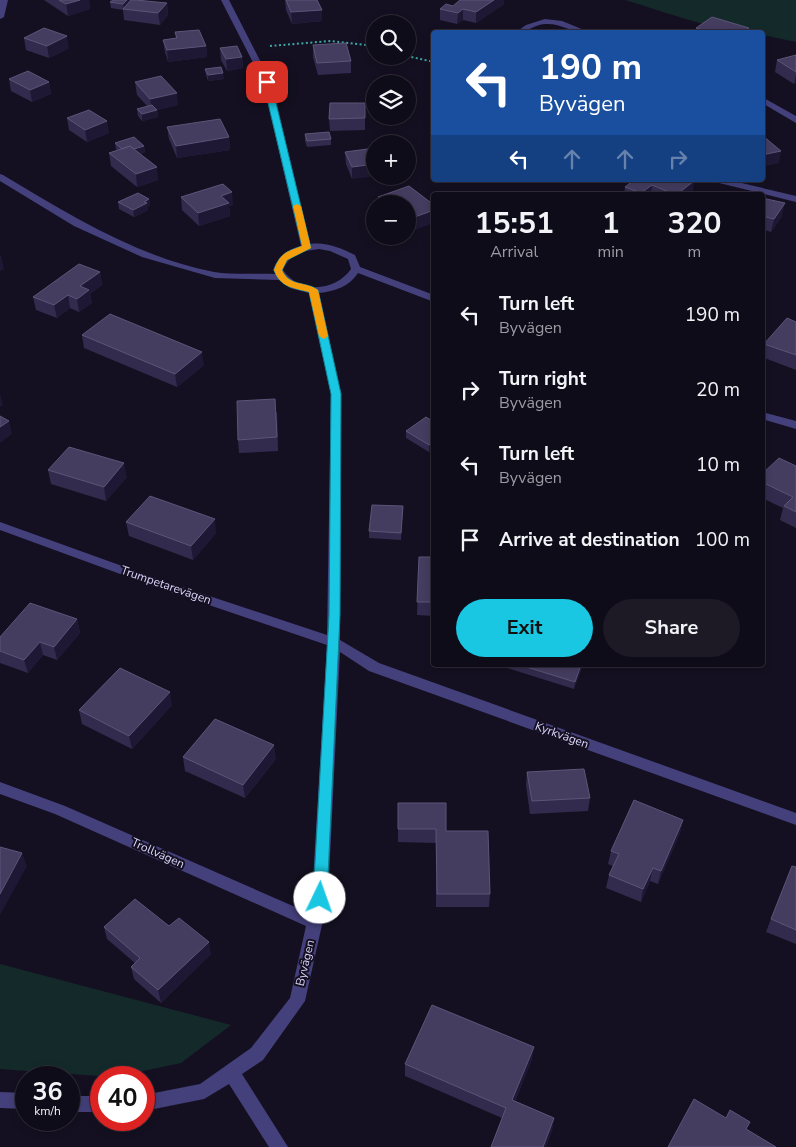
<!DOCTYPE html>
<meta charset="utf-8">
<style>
:root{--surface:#0f0c19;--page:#1d1a26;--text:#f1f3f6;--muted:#9b9ba2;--line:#2f2c38;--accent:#19c7e2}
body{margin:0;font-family:"Nunito Sans",sans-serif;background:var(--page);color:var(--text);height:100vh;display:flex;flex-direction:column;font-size:19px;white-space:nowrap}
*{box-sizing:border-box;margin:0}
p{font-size:16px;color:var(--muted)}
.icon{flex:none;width:28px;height:28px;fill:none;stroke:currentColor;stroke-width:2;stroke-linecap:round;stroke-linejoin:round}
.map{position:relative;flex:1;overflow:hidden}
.sheet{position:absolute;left:431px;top:192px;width:334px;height:475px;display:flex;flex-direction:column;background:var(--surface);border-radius:5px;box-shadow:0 2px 8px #0003,0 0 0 1px var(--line)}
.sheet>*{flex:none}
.hud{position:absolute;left:431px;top:30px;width:334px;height:152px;border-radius:5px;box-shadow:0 2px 8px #0003,0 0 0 1px var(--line);background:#1a4fa0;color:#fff;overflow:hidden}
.tools{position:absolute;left:366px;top:15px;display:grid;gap:10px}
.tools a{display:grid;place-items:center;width:50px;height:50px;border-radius:50%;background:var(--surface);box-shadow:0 2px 8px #0003,0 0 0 1px var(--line);font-size:25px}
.speed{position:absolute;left:15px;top:1066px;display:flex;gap:10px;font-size:25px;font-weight:700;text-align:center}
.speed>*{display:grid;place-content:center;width:65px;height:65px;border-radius:50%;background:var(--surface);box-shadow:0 2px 8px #0003,0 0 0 1px var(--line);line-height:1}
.speed small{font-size:12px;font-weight:400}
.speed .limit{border:8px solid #d22;background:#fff;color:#111}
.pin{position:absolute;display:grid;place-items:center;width:42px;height:42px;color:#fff;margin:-21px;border-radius:10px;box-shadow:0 2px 8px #0006}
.me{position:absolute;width:55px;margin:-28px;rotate:3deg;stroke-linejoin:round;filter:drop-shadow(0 0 4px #0008)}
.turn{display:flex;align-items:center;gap:18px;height:105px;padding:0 25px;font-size:22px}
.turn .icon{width:65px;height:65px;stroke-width:2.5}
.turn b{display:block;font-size:35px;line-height:42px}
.lanes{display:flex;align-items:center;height:48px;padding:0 25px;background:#0003;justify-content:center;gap:25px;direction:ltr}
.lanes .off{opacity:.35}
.eta{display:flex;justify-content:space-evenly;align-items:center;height:85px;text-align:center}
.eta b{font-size:30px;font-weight:700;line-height:35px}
.button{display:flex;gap:10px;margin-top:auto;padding:10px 25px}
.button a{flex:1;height:58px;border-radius:30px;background:var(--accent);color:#111;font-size:20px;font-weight:700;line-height:58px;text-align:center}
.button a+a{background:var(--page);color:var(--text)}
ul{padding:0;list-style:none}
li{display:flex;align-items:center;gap:15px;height:75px;padding:0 25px}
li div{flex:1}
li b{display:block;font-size:19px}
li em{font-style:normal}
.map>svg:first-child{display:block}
.green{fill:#142a2a}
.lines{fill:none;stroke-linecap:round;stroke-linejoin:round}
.path{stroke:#3ca7a5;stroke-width:2;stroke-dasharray:2 2.5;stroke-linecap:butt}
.minor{fill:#44407b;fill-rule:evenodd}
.wall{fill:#332b4d}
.shaded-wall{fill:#1f1834}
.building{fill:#453d60;stroke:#5c5578}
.route{fill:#19c7e2;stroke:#108193}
.slow{fill:#f59e0b}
.labels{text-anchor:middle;stroke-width:4;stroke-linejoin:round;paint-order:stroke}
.street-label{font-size:12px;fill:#dad5fa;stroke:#141021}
</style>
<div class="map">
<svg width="796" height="1147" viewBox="0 0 796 1147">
<rect width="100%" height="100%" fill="#141021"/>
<path class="green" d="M 625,0 L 796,0 L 796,42 L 763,35 L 762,32 C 716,32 669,13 625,0 Z
M 0,964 L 231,1025 L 181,1063 L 114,1077 L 0,1069 Z"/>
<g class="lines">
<path class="path" d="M 270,46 L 330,41 L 375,46
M 407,56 L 434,62"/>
<path class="minor" d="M 0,0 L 8,0 L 4,17 L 0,19 Z
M 221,0 L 229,0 L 271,82 L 310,244 C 327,242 340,248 355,255 L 360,267 L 434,295 L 434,302 L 358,273 C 349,287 335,291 319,293 L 341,394 L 340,640 L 379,663 L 796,813 L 796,825 L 369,671 L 340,652 L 328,898 L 305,1001 L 263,1060 L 242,1074 L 288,1147 L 269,1147 L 229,1084 L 204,1099 L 144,1111 L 144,1095 L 200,1084 L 251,1048 L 290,998 L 306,926 L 55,814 L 0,794 L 0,782 L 65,806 L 309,913 L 312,898 L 327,645 L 153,586 L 0,530 L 0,522 L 161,580 L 327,635 L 331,394 L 309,293 L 290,288 L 279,280 L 215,278 L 142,257 L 74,226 L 0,181 L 0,174 L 3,175 C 70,215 137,257 214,272 C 234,275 256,273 276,274 L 273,270 C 278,256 287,250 301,246 L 263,82 ZM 319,249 L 330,251 L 348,259 L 351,269 C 335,292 299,294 283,270 C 289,254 303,251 319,249 Z
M 545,19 L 562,21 L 589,32 C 574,34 561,23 546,24 C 535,24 527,33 516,32 L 526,25 Z
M 762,97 L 796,116 L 796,123 L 762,103 Z
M 713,180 L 729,180 L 796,196 L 796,202 L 715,182 Z
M 762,412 L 796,421 L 796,429 L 762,419 Z
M 0,1092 L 26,1093 L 26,1109 L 0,1108 Z
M 69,1096 L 101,1096 L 101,1112 L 69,1112 Z"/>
</g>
<path class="wall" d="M 44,0 L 89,0 L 90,9 L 68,16 Z
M 285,0 L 317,0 L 322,10 L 322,21 L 292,24 L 286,10 Z
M 110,2 L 167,3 L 168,15 L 160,25 L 124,20 L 123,10 L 111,8 Z
M 504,4 L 476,23 L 463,20 L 457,24 L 440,20 L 440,9 L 453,6 Z
M 696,28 L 749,28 L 748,32 L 696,32 Z
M 175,32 L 206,46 L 207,57 L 168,62 L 165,52 L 163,40 L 176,39 Z
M 24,38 L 69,48 L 49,58 L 26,50 Z
M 313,45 L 351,61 L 351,73 L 318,75 L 313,57 Z
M 220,48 L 242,57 L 243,68 L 227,71 L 221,60 Z
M 796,55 L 796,84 L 794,84 L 775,72 L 777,60 Z
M 205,69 L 224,79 L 208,81 L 206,75 Z
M 434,69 L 434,84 L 431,82 L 431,70 Z
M 9,79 L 49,82 L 51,94 L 32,102 L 11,91 Z
M 135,82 L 178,105 L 157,110 L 158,117 L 142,121 L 138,116 L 137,109 L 148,107 L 137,95 Z
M 365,103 L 365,130 L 330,131 L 329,119 Z
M 67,118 L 109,133 L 87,142 L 69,130 Z
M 167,127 L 229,137 L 230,150 L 177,158 L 169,139 Z
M 305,134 L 331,139 L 331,145 L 307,147 L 305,141 Z
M 115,143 L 144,146 L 145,152 L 140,154 L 158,180 L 137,187 L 111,166 L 109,153 L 118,151 L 116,149 Z
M 375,148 L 352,179 L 346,164 L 345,152 Z
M 694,181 L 692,193 L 690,195 L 624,195 L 625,187 Z
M 181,197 L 233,205 L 229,206 L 230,216 L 199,226 L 182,210 Z
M 378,197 L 434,205 L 412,231 L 408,227 L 408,204 L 378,204 Z
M 762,198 L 782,216 L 771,232 L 762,229 Z
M 149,199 L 150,205 L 147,207 L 148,210 L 134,217 L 119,209 L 118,202 Z
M 100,272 L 102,285 L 90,294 L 92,303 L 79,312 L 70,308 L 57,318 L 36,310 L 33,297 Z
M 796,322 L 796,370 L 762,357 L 762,352 L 764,344 Z
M 82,335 L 204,365 L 177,387 L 84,348 Z
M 277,412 L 278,451 L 239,453 L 238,440 Z
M 434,422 L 429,452 L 406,438 L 406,431 Z
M 796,466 L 796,528 L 780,520 L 783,508 L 762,498 L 762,474 Z
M 48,470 L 127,477 L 106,501 L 51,484 Z
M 403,506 L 401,540 L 369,538 L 369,531 Z
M 126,522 L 216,533 L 193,560 L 129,536 Z
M 419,557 L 434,557 L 434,616 L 417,615 Z
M 77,619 L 80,633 L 57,660 L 43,655 L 28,673 L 0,663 L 0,637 Z
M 508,665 L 583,665 L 574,689 L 507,668 Z
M 172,705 L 132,749 L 82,724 L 79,710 Z
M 183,757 L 276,759 L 245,798 L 185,771 Z
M 527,772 L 590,798 L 588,811 L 530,814 L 526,785 Z
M 398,803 L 446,831 L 490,894 L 489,907 L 436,907 L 436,843 L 398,842 Z
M 683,820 L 680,833 L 658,884 L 650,881 L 641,902 L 606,888 L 609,875 L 613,866 L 608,864 L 611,851 Z
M 796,867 L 796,944 L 766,932 L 771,919 Z
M 169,926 L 211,954 L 161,1003 L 134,979 L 131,967 L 135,963 L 107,939 L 104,927 Z
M 532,1059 L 515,1101 L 554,1118 L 552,1130 L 546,1147 L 491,1147 L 502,1118 L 405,1076 L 405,1064 Z"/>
<path class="shaded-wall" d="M 80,0 L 89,0 L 90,9 L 68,16 L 66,4 Z
M 127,0 L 134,0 L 124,10 L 123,4 Z
M 494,0 L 504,0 L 504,4 L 476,23 L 476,12 Z
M 167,3 L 168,15 L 160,25 L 158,13 Z
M 463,9 L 463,20 L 457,24 L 458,13 Z
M 322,10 L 322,21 L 292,24 L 291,12 Z
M 67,36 L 69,48 L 49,58 L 47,46 Z
M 206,46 L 207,57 L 168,62 L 167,50 Z
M 242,57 L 243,68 L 227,71 L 226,59 Z
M 223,73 L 224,79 L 208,81 L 208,75 Z
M 796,75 L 796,84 L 794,84 Z
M 49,82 L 51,94 L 32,102 L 30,90 Z
M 177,93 L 178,105 L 152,111 L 150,99 Z
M 157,110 L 158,117 L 142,121 L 142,114 Z
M 107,121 L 109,133 L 87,142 L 85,130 Z
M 229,137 L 230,150 L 177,158 L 176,146 Z
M 144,146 L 145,152 L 126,158 L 125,152 Z
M 781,151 L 779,163 L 762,167 L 762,155 Z
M 375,164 L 375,176 L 378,176 L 352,179 L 352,167 Z
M 157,167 L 158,180 L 137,187 L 136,174 Z
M 694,181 L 692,193 L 690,195 L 676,195 Z
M 652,185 L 651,195 L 641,195 L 641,193 Z
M 232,192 L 233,205 L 229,206 L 230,216 L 199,226 L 198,213 L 221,196 Z
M 149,199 L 150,205 L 147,207 L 148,210 L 134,217 L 133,210 L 144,202 Z
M 785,203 L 782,216 L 771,232 L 774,219 Z
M 434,210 L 434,223 L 412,231 L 412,218 Z
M 0,256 L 1,256 L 4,269 L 0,271 Z
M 100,272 L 102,285 L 90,294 L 92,303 L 79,312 L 77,299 L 80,286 Z
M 68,295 L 70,308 L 57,318 L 54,305 Z
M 202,352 L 204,365 L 177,387 L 175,374 Z
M 0,394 L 3,405 L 0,407 Z
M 9,421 L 12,434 L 0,443 L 0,427 Z
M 434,442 L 434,449 L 429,452 L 429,445 Z
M 124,463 L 127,477 L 106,501 L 104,487 Z
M 215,519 L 216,533 L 193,560 L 191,546 Z
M 77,619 L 80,633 L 57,660 L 54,647 Z
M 40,642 L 43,655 L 28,673 L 24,660 Z
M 581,665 L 583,665 L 574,689 L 575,682 Z
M 170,692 L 172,705 L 132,749 L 129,736 Z
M 274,745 L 276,759 L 245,798 L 243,785 Z
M 683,820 L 680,833 L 658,884 L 661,871 Z
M 22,853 L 27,866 L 0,915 L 0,894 Z
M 653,868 L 650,881 L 641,902 L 643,889 Z
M 209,942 L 211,954 L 161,1003 L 158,990 Z
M 534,1047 L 532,1059 L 510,1112 L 512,1100 Z
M 554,1118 L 552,1130 L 546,1147 L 543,1147 Z"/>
<path class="building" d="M 59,0 L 80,0 L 66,4 Z
M 113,0 L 127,0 L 123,4 L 110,2 Z
M 131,0 L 136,0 L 167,3 L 158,13 L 123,9 Z
M 286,0 L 317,0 L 322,10 L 291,12 Z
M 460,0 L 494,0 L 476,12 L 463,9 L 458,13 L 440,9 L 446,4 L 453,6 Z
M 712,17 L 749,28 L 743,32 L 711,32 L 696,28 Z
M 44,28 L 67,36 L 47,46 L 24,38 Z
M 199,30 L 206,46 L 167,50 L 163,40 L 177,38 L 175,32 Z
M 346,43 L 351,61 L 317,63 L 313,45 Z
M 237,46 L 242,57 L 226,59 L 220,48 Z
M 796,55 L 796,72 L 777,60 Z
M 221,67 L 223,73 L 208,75 L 205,69 Z
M 28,71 L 49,82 L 30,90 L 9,79 Z
M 161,76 L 177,93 L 150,99 L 135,82 Z
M 330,103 L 365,103 L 365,118 L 329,119 Z
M 152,105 L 157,110 L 142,114 L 137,109 Z
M 89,110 L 107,121 L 85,130 L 67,118 Z
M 220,119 L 229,137 L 176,146 L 167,127 Z
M 329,132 L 331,139 L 307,141 L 305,134 Z
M 763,136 L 781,151 L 762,155 Z
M 134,137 L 144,146 L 134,149 L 130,146 L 122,149 L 115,143 Z
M 130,146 L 157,167 L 136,174 L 109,153 Z
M 375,148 L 375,164 L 352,167 L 345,152 Z
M 634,180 L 692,180 L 694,181 L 676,195 L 652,185 L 641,193 L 625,187 Z
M 223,184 L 232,192 L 221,196 L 229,203 L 198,213 L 181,197 Z
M 409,186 L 434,205 L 434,210 L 412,218 L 408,214 L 408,204 L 387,204 L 378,197 Z
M 741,192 L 753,195 L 738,195 Z
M 138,193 L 149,199 L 144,202 L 147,203 L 133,210 L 118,202 Z
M 762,198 L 785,203 L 774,219 L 762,216 Z
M 79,264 L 100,272 L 80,286 L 89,290 L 77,299 L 68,295 L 54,305 L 33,297 Z
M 110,314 L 202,352 L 175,374 L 82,335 Z
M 787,318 L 796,322 L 796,355 L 764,344 Z
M 275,399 L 277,437 L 238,440 L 237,401 Z
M 0,416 L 9,421 L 0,427 Z
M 426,417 L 434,422 L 434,442 L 429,445 L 406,431 Z
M 69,447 L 124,463 L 104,487 L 48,470 Z
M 779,458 L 796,466 L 796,512 L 784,506 L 793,497 L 762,482 L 762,474 Z
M 150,496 L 215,519 L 191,546 L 126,522 Z
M 372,505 L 403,506 L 401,533 L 369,531 Z
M 419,557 L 434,557 L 434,602 L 417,602 Z
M 30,603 L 77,619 L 54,647 L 40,642 L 24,660 L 0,651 L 0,637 Z
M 520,665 L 581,665 L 575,682 Z
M 120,668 L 170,692 L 129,736 L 79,710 Z
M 215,719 L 274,745 L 243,785 L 183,757 Z
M 584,769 L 590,798 L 532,801 L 527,772 Z
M 634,800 L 683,820 L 661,871 L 653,868 L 643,889 L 609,875 L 619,854 L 611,851 Z
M 398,803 L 446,803 L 446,831 L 488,831 L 490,894 L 437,894 L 436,829 L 398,829 Z
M 0,847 L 22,853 L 0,894 Z
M 792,866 L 796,867 L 796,930 L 771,919 Z
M 135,899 L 169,926 L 179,918 L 209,942 L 158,990 L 131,967 L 140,958 L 104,927 Z
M 432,1005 L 534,1047 L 512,1100 L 554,1118 L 543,1147 L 491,1147 L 506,1108 L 405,1064 Z
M 694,1099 L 726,1118 L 730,1110 L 750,1122 L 746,1129 L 776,1147 L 668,1147 Z"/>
<path class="route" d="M 267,79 L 271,82 L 311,248 L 287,260 L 282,270 C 289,287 306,281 318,290 L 341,394 L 340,615 L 327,898 L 325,902 L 320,904 L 315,902 L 313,898 L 329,615 L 331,394 L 309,292 C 293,288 280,287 274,270 C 280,254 285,252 302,246 L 263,82 Z"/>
<path class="slow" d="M 297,204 L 301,206 L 311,248 L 287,260 L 282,270 C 289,287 306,281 318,290 L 328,336 L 324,339 L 319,336 L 309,292 C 293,288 280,287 274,270 C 280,254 285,252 302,246 L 293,206 Z"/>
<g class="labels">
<g class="street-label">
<text transform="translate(166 585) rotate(19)" y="4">Trumpetarevägen</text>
<text transform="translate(562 735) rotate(20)" y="4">Kyrkvägen</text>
<text transform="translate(158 853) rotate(24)" y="4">Trollvägen</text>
<text transform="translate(305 963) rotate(-77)" y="4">Byvägen</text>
</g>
</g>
</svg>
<div class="tools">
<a><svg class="icon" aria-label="search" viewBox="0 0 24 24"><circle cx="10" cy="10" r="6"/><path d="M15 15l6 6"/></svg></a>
<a><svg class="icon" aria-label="layers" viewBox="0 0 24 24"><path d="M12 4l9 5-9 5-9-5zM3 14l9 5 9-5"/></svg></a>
<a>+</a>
<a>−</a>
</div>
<div class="speed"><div>36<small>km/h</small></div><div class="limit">40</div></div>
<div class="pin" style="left:267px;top:82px;background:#d93025"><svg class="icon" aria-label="arrive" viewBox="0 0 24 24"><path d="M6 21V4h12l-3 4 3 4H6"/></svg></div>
<svg class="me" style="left:320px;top:898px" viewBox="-20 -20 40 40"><circle r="19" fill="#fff"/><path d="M0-13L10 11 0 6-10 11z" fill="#19c7e2"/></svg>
<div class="hud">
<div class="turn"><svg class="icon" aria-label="left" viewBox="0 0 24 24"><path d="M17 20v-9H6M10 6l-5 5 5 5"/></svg><div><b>190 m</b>Byvägen</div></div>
<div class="lanes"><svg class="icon" aria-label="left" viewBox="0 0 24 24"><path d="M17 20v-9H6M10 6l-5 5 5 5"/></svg><svg class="icon off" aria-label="ahead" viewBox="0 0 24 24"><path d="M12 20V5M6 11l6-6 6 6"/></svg><svg class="icon off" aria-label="ahead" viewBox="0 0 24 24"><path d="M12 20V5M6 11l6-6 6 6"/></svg><svg class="icon off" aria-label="right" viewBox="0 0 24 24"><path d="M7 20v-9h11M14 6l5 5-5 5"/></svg></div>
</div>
<section class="sheet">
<div class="eta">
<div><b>15:51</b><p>Arrival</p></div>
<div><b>1</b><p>min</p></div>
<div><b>320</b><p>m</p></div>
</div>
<ul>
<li><svg class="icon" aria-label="left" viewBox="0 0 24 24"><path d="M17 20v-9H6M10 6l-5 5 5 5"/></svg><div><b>Turn left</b><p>Byvägen</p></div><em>190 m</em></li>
<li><svg class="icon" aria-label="right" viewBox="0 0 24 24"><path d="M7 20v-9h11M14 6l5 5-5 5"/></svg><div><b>Turn right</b><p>Byvägen</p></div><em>20 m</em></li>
<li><svg class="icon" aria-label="left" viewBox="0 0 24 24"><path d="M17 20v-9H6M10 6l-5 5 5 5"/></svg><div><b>Turn left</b><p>Byvägen</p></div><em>10 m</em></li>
<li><svg class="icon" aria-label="arrive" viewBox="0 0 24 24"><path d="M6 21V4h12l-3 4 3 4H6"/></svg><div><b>Arrive at destination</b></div><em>100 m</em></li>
</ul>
<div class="button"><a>Exit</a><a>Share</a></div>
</section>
</div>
